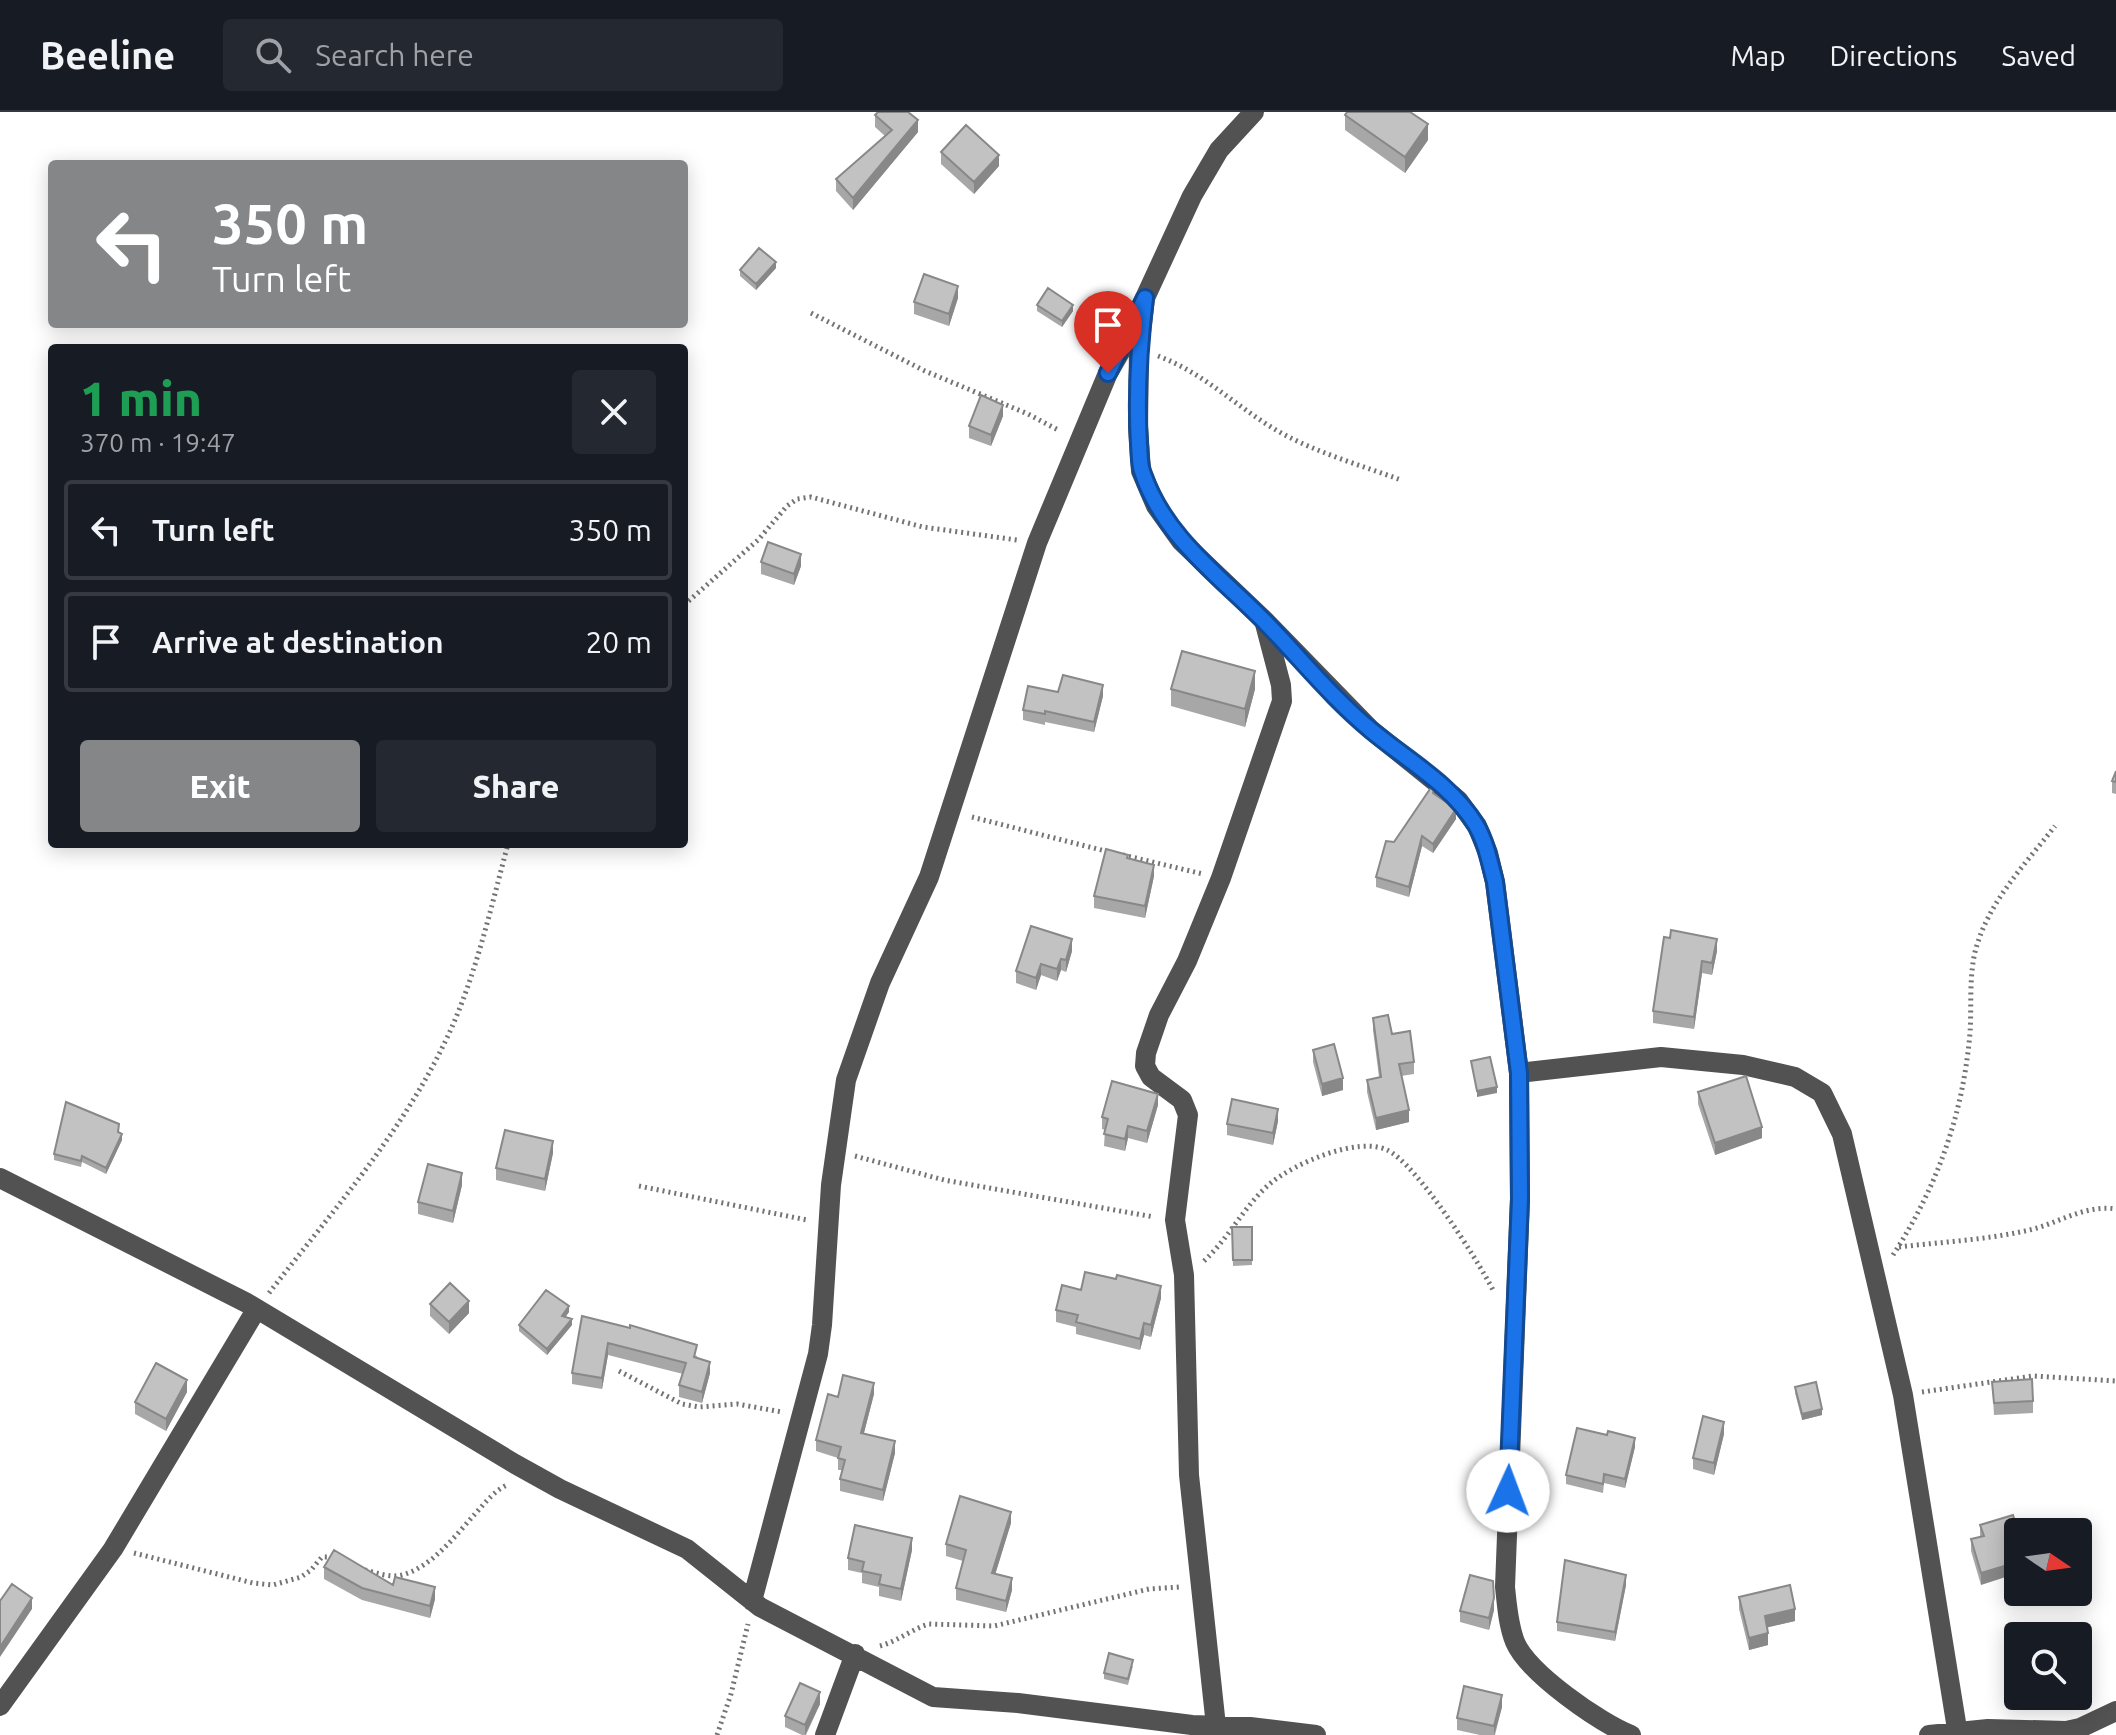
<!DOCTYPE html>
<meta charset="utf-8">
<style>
:root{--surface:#171b24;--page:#242831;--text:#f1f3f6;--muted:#9ea1a6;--line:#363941;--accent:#858687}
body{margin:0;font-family:Ubuntu,sans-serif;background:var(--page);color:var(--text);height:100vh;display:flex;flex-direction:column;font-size:30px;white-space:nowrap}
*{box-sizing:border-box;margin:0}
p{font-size:26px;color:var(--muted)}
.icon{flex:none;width:44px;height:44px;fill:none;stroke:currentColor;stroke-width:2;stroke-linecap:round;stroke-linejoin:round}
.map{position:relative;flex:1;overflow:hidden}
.drawer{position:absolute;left:48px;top:232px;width:640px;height:504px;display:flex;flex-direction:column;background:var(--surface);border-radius:8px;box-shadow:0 4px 20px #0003}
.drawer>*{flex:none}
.hud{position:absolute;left:48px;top:48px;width:640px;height:168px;border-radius:8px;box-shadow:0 4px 20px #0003;background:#858687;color:#fff;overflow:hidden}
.needle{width:52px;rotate:103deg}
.fabs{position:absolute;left:2004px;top:1406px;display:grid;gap:16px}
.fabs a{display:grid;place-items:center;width:88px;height:88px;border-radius:8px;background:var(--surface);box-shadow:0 4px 20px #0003;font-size:40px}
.pin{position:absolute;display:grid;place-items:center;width:68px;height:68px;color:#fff;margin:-82px -34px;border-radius:50% 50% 50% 0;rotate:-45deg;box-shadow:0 0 8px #0007}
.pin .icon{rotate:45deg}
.me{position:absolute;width:88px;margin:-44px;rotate:2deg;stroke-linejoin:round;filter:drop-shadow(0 0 6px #0008)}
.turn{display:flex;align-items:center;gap:28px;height:168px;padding:0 32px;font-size:36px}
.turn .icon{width:104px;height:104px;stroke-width:2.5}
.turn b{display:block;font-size:56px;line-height:68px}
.round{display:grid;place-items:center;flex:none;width:84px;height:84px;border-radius:8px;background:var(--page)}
.overview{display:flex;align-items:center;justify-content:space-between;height:136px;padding:0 32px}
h1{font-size:48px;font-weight:800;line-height:60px;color:#1e9e55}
.primary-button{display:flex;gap:16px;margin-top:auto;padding:16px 32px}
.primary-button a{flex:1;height:92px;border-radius:8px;background:var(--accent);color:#fff;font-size:32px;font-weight:800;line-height:92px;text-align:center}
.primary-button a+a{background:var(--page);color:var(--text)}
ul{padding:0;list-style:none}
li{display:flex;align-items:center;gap:24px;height:100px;margin:0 16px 12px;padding:0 16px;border:4px solid var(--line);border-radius:8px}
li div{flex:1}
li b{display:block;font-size:30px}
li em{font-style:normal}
header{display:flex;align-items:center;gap:48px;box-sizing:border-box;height:112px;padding:0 40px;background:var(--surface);border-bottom:2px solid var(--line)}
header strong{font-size:38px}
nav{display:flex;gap:44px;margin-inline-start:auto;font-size:28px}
.search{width:560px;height:72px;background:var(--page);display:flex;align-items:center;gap:20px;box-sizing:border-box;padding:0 28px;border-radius:8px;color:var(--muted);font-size:30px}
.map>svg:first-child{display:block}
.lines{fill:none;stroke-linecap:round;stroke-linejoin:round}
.path{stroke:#747474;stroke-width:5;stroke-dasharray:2 4;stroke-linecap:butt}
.minor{stroke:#525252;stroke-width:20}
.wall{fill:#a7a7a7}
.shaded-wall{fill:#888}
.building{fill:#c2c2c2;stroke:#888;stroke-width:2}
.route-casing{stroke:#114b97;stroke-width:20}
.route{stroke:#1a73e8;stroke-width:14}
</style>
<header>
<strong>Beeline</strong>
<div class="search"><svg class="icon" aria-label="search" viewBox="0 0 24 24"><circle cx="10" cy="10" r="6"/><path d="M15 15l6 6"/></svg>Search here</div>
<nav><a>Map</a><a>Directions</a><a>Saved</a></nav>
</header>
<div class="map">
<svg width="2116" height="1623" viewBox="0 0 2116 1623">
<rect width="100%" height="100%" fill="#fff"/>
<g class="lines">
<path class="path" d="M 811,201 L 925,259 L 1028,302 L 1060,319
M 1158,244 C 1207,262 1240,299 1285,323 C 1321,342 1363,354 1401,368
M 684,493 L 758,428 L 787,394 L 797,387 L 811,385 L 923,415 L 1017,428
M 972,705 L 1109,740
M 1123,743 L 1203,762
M 855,1044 L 944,1068 L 1154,1105
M 639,1074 L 807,1108
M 1899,1135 C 1941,1130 1984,1128 2025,1119 C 2056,1113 2084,1092 2116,1097
M 1893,1143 C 1937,1075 1963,1003 1970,921 C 1972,892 1968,858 1978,830 C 1992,786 2027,750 2055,714
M 1204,1149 C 1230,1125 1245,1092 1272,1070 C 1296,1051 1358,1024 1387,1038 C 1416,1051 1477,1147 1493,1178
M 269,1181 C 331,1101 401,1022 445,930 C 475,868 490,799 508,732
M 619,1259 L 682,1292 L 699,1295 L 737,1292 L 782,1300
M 1922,1280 L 2033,1264 L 2116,1269
M 134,1441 L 253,1471 L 273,1473 L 301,1465 L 311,1458 L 322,1445 L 334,1445
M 365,1458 C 377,1461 390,1466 402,1463 C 432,1455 455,1424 475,1402 C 485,1391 494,1379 507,1373
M 880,1534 C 898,1529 912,1517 929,1512 L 994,1514 L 1149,1477 L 1180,1475
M 717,1623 L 731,1582 L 748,1512"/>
<path class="minor" d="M 1145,186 L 1139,237 L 1138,315 L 1141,359 L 1156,394 L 1181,429 L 1264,508 L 1370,617 L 1458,688 L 1477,714 L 1488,741 L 1495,770 L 1519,961 L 1520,1087 L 1505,1475 C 1507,1493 1508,1512 1515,1530 C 1528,1561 1600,1611 1631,1623
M 1519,961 L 1661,945 L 1743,953 L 1795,965 L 1822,981 L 1842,1022 L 1903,1283 L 1958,1623
M 0,1066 L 247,1191 L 515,1352 L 560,1377 L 687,1437 L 760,1495 L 933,1585 L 1018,1591 L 1192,1613 L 1250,1615 L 1316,1623
M 752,1489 L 818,1242 L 822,1213 L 831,1073 L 846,968 L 880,871 L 929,765 L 1037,431 L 1108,261 L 1120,240 L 1192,84 L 1219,38 L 1254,0
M 0,1594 L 113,1437 L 256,1198
M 1216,1614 L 1189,1363 L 1184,1163 L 1175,1108 L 1188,1003 L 1182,988 L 1151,965 L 1145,954 L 1146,941 L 1159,903 L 1187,849 L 1221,766 L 1282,589 L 1281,573 L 1265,512
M 825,1623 L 855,1542
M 1929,1623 L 1988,1617 L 2066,1619 L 2080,1616 L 2116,1599"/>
</g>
<path class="wall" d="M 875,3 L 918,20 L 853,98 L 836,79 L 836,67 L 885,24 L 875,15 Z
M 1345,3 L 1428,28 L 1405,61 L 1345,18 Z
M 941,40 L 999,54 L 974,82 L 941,52 Z
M 776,156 L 756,178 L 740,164 L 740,158 Z
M 958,186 L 949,214 L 914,202 L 914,190 Z
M 1037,193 L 1073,199 L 1062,215 L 1037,199 Z
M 1003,304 L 991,334 L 969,326 L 969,314 Z
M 761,450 L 801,454 L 794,473 L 761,462 Z
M 1171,577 L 1255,577 L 1245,615 L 1171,594 Z
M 1058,580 L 1103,584 L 1094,620 L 1045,610 L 1045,613 L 1023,608 L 1023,598 Z
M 2116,659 L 2116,682 L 2112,681 L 2112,669 Z
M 1434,681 L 1456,707 L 1433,741 L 1422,734 L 1409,785 L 1376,775 L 1376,765 L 1394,730 Z
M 1128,747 L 1154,764 L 1145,806 L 1094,796 L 1094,784 Z
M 1664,825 L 1717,839 L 1712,863 L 1702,861 L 1694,917 L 1653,911 L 1653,899 Z
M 1072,839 L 1066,860 L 1061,858 L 1057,869 L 1041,863 L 1036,878 L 1016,871 L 1016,859 Z
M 1373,906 L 1392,922 L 1414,950 L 1414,962 L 1401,964 L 1409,1010 L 1376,1018 L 1367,980 L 1367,968 L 1379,965 L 1373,918 Z
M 1313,938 L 1343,978 L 1322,984 L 1313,950 Z
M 1698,980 L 1762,1026 L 1715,1043 L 1698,992 Z
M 1158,993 L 1147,1031 L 1128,1026 L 1125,1039 L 1104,1034 L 1105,1018 L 1102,1017 L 1102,1005 Z
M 1278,1009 L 1273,1033 L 1227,1023 L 1227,1012 Z
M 119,1018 L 119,1020 L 122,1028 L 106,1062 L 82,1050 L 81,1055 L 54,1048 L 54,1042 Z
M 553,1041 L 545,1079 L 496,1068 L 496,1056 Z
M 462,1073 L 453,1111 L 418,1102 L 418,1090 Z
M 1232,1115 L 1252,1115 L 1252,1153 L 1233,1154 Z
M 1081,1178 L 1161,1186 L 1151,1225 L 1144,1223 L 1140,1238 L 1076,1222 L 1076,1215 L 1056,1210 L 1056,1198 Z
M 430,1192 L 469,1201 L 449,1222 L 430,1204 Z
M 569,1200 L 565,1205 L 572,1213 L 547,1243 L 519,1219 L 519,1213 Z
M 582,1204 L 697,1244 L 697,1246 L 710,1261 L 702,1291 L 679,1285 L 679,1273 L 683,1262 L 608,1243 L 602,1277 L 572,1272 L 572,1261 Z
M 1992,1270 L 2033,1289 L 2033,1301 L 1994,1303 Z
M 1795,1275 L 1822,1303 L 1802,1308 L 1795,1281 Z
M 187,1280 L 166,1319 L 135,1302 L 135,1290 Z
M 874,1282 L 864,1321 L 895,1341 L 883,1389 L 840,1379 L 840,1367 L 842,1358 L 838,1358 L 838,1346 L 816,1339 L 816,1328 L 838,1285 Z
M 1724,1322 L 1714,1363 L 1693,1357 L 1693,1346 Z
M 1607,1323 L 1635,1335 L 1625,1376 L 1604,1371 L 1603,1381 L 1566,1372 L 1566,1363 Z
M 1011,1411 L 995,1462 L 1012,1478 L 1006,1500 L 956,1488 L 956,1476 L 963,1449 L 946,1444 L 946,1432 Z
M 1980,1413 L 2018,1420 L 1981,1473 L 1971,1439 L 1971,1427 L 1980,1425 Z
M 912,1438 L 901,1489 L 879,1484 L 879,1475 L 862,1471 L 862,1461 L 848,1458 L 848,1446 Z
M 324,1455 L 393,1473 L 435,1487 L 430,1506 L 362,1488 L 324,1467 Z
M 1626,1473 L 1615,1529 L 1557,1519 L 1557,1510 Z
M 1739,1485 L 1795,1509 L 1767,1515 L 1768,1533 L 1749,1538 L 1739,1497 Z
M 1494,1498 L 1489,1518 L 1460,1510 L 1460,1499 Z
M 1133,1554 L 1128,1573 L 1104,1567 L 1104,1561 Z
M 820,1592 L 806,1623 L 802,1623 L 785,1615 L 785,1604 Z
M 1502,1595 L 1495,1623 L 1480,1623 L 1457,1618 L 1457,1606 Z"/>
<path class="shaded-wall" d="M 918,8 L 918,20 L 853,98 L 853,86 Z
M 1428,12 L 1428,28 L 1405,61 L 1405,45 Z
M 999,43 L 999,54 L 974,82 L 974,70 Z
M 776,150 L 776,156 L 756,178 L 756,172 Z
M 958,174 L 958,186 L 949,214 L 949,202 Z
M 1073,193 L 1073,199 L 1062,215 L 1062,209 Z
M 1003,293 L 1003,304 L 991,334 L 991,323 Z
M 801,442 L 801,454 L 794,473 L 794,462 Z
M 1255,559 L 1255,577 L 1245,615 L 1245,597 Z
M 1103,573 L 1103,584 L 1094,620 L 1094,610 Z
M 1456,697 L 1456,707 L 1433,741 L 1433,732 Z
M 1422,724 L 1422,734 L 1409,785 L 1409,775 Z
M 1154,753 L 1154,764 L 1145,806 L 1145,794 Z
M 1072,827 L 1072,839 L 1066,860 L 1066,848 Z
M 1717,827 L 1717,839 L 1712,863 L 1712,851 Z
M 1061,847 L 1061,858 L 1057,869 L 1057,857 Z
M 1702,849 L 1702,861 L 1694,917 L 1694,905 Z
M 1041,852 L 1041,863 L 1036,878 L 1036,866 Z
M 1343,966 L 1343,978 L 1322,984 L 1322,972 Z
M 1497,975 L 1497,981 L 1477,985 L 1477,979 Z
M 1158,982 L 1158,993 L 1147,1031 L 1147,1019 Z
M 1278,997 L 1278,1009 L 1273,1033 L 1273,1021 Z
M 1409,998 L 1409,1010 L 1376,1018 L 1376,1006 Z
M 1128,1014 L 1128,1026 L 1125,1039 L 1125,1027 Z
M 1762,1015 L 1762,1026 L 1715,1043 L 1715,1031 Z
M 122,1022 L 122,1028 L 106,1062 L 106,1056 Z
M 553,1029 L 553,1041 L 545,1079 L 545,1067 Z
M 462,1061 L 462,1073 L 453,1111 L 453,1099 Z
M 1161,1174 L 1161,1186 L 1151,1225 L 1151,1213 Z
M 469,1189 L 469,1201 L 449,1222 L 449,1210 Z
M 569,1194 L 569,1200 L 562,1210 L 562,1204 Z
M 572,1207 L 572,1213 L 547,1243 L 547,1237 Z
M 1144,1211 L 1144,1223 L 1140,1238 L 1140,1227 Z
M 608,1231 L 608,1243 L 602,1277 L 602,1266 Z
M 710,1250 L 710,1261 L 702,1291 L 702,1280 Z
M 187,1268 L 187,1280 L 166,1319 L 166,1307 Z
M 874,1271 L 874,1282 L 861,1332 L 861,1321 Z
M 1822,1297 L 1822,1303 L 1802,1308 L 1802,1302 Z
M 1724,1310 L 1724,1322 L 1714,1363 L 1714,1351 Z
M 1635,1326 L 1635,1335 L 1625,1376 L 1625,1367 Z
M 895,1329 L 895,1341 L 883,1389 L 883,1378 Z
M 1011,1400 L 1011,1411 L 992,1473 L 992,1461 Z
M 912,1426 L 912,1438 L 901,1489 L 901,1477 Z
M 2018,1450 L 2018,1461 L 1981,1473 L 1981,1461 Z
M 1626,1463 L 1626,1473 L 1615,1529 L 1615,1520 Z
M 1012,1466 L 1012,1478 L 1006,1500 L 1006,1489 Z
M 435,1475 L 435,1487 L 430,1506 L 430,1494 Z
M 32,1486 L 32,1497 L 0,1545 L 0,1535 Z
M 1494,1486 L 1494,1498 L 1489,1518 L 1489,1506 Z
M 1795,1497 L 1795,1509 L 1765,1516 L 1765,1504 Z
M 1768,1521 L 1768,1533 L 1749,1538 L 1749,1526 Z
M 820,1580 L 820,1592 L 805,1623 L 805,1613 Z
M 1502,1583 L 1502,1595 L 1494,1623 L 1494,1614 Z"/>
<path class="building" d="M 878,0 L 908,0 L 918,8 L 853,86 L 836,67 L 892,18 L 875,3 Z
M 1347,0 L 1410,0 L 1428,12 L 1405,45 L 1345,3 Z
M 966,13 L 999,43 L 974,70 L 941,40 Z
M 759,136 L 776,150 L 756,172 L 740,158 Z
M 924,162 L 958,174 L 949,202 L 914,190 Z
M 1048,176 L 1073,193 L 1062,209 L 1037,193 Z
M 981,283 L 1003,293 L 991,323 L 969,314 Z
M 768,430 L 801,442 L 794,462 L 761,450 Z
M 1182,539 L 1255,559 L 1245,597 L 1171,577 Z
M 1063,563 L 1103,573 L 1094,610 L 1045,599 L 1045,602 L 1023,598 L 1028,574 L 1058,580 Z
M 2116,659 L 2116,670 L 2112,669 Z
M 1432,674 L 1434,676 L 1433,681 L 1456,697 L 1433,732 L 1422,724 L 1409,775 L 1376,765 L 1386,729 L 1394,730 Z
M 1106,737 L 1128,743 L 1127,746 L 1154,753 L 1145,794 L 1094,784 Z
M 1031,814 L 1072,827 L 1066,848 L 1061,847 L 1057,857 L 1041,852 L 1036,866 L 1016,859 Z
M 1671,818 L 1717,827 L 1712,851 L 1702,849 L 1694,905 L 1653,899 L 1664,825 L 1670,826 Z
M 1388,903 L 1392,922 L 1410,919 L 1414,950 L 1399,952 L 1409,998 L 1376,1006 L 1367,968 L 1381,965 L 1373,906 Z
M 1334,932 L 1343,966 L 1322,972 L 1313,938 Z
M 1490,945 L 1497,975 L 1477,979 L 1471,949 Z
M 1746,964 L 1762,1015 L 1715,1031 L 1698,980 Z
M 1112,969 L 1158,982 L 1147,1019 L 1128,1014 L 1125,1027 L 1104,1022 L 1108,1007 L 1102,1005 Z
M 1232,987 L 1278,997 L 1273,1021 L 1227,1012 Z
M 66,990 L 119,1012 L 118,1020 L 122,1022 L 106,1056 L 82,1044 L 81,1049 L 54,1042 Z
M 505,1018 L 553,1029 L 545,1067 L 496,1056 Z
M 428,1052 L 462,1061 L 453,1099 L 418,1090 Z
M 1232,1115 L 1252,1115 L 1252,1148 L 1233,1148 Z
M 1085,1160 L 1116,1167 L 1117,1163 L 1161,1174 L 1151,1213 L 1144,1211 L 1140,1227 L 1076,1210 L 1078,1203 L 1056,1198 L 1062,1173 L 1081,1178 Z
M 450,1171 L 469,1189 L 449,1210 L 430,1192 Z
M 546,1178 L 569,1194 L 562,1204 L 572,1207 L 547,1237 L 519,1213 Z
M 582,1204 L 630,1216 L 630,1213 L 697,1233 L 694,1245 L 710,1250 L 702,1280 L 679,1273 L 686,1251 L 608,1231 L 602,1266 L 572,1261 Z
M 156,1251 L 187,1268 L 166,1307 L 135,1290 Z
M 843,1263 L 874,1271 L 861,1321 L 895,1329 L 883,1378 L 840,1367 L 845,1348 L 838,1346 L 841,1335 L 816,1328 L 828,1282 L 838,1285 Z
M 2032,1267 L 2033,1289 L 1994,1291 L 1992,1270 Z
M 1816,1270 L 1822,1297 L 1802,1302 L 1795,1275 Z
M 1703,1304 L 1724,1310 L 1714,1351 L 1693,1346 Z
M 1577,1316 L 1607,1323 L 1608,1319 L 1635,1326 L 1625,1367 L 1604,1362 L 1603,1372 L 1566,1363 Z
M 960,1384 L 1011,1400 L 992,1461 L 1012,1466 L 1006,1489 L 956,1476 L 966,1438 L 946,1432 Z
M 2013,1403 L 2018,1420 L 2018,1450 L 1981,1461 L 1971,1427 L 1984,1424 L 1980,1413 Z
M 855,1413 L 912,1426 L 901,1477 L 879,1472 L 881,1463 L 862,1459 L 864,1450 L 848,1446 Z
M 334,1438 L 393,1473 L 395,1465 L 435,1475 L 430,1494 L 362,1476 L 324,1455 Z
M 1565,1448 L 1626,1463 L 1615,1520 L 1557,1510 Z
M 1470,1463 L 1493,1469 L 1494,1486 L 1489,1506 L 1460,1499 Z
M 12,1472 L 32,1486 L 0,1535 L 0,1489 Z
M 1790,1473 L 1795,1497 L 1765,1504 L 1768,1521 L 1749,1526 L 1739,1485 Z
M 1109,1541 L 1133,1548 L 1128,1567 L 1104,1561 Z
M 800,1571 L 820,1580 L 805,1613 L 785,1604 Z
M 1464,1574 L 1502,1583 L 1494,1614 L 1457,1606 Z"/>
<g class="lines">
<g class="route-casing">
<path id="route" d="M 1108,261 L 1145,186 C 1139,235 1136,283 1139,332 C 1140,342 1139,353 1143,362 C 1165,426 1220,464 1266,511 C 1301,547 1333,587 1372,619 C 1407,648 1452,673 1476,713 C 1486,730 1490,751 1495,770 L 1519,961 L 1520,1087 L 1508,1379"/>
</g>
<use href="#route" class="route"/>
</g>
</svg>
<div class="fabs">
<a><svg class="needle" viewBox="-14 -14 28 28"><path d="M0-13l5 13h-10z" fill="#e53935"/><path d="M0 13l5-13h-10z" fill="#9ea1a6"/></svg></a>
<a><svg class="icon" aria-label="search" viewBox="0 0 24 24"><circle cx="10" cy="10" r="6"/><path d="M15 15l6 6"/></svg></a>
</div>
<div class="pin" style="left:1108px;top:261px;background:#d93025"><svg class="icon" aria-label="arrive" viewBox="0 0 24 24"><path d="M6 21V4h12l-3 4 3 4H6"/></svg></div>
<svg class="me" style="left:1508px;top:1379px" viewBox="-20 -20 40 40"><circle r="19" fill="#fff"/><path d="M0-13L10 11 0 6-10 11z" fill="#1a73e8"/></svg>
<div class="hud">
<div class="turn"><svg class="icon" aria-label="left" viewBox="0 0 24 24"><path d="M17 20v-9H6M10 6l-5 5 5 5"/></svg><div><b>350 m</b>Turn left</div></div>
</div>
<section class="drawer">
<div class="overview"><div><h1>1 min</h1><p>370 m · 19:47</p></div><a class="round"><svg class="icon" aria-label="close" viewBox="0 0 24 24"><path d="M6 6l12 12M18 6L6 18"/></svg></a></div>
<ul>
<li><svg class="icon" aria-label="left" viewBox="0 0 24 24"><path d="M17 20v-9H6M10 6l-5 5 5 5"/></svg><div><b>Turn left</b></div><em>350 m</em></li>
<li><svg class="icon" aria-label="arrive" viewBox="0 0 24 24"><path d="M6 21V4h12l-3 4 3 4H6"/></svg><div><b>Arrive at destination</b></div><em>20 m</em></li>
</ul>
<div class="primary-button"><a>Exit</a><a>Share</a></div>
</section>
</div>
